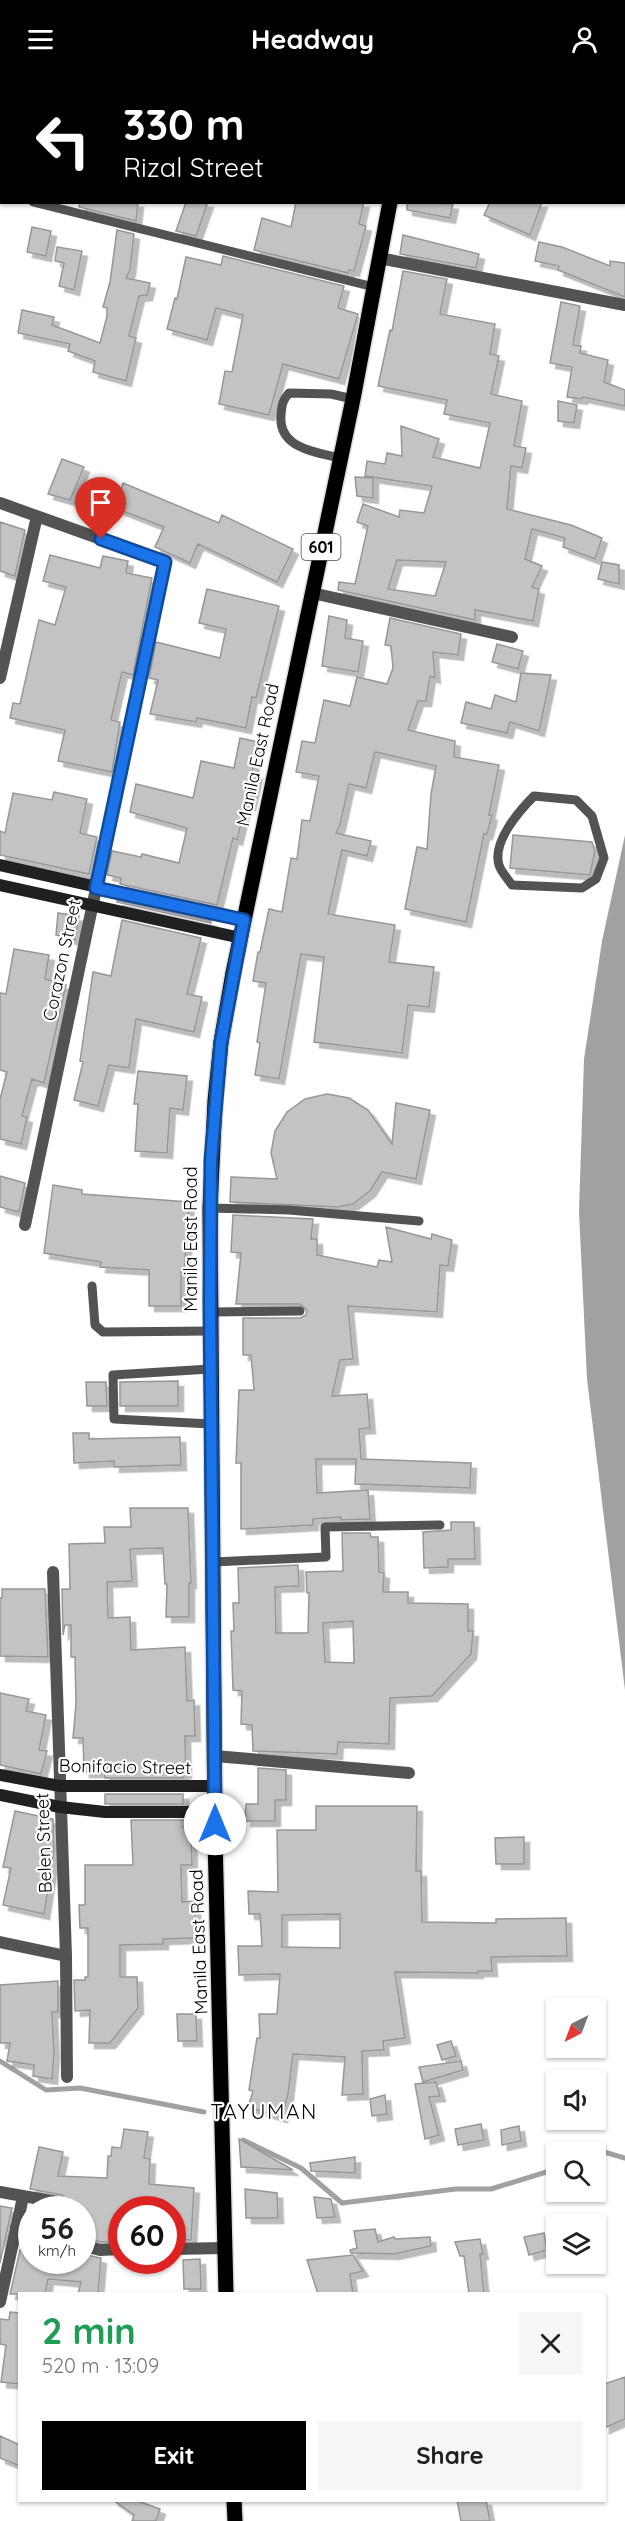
<!DOCTYPE html>
<meta charset="utf-8">
<style>
:root{--surface:#fff;--page:#f6f6f6;--text:#202124;--muted:#757577;--accent:#000}
body{margin:0;font-family:Quicksand,sans-serif;background:var(--page);color:var(--text);height:100vh;display:flex;flex-direction:column;font-size:22px;white-space:nowrap}
*{box-sizing:border-box;margin:0}
p{font-size:20px;color:var(--muted)}
.icon{flex:none;width:33px;height:33px;fill:none;stroke:currentColor;stroke-width:2;stroke-linecap:round;stroke-linejoin:round}
.map{position:relative;flex:1;overflow:hidden}
.drawer{position:absolute;left:18px;top:2214px;width:588px;height:210px;display:flex;flex-direction:column;background:var(--surface);border-radius:0px;box-shadow:0 2px 4px #0004}
.drawer>*{flex:none}
.guide{position:absolute;left:0px;top:0px;width:626px;height:126px;box-shadow:0 2px 4px #0004;background:#000;color:#fff;overflow:hidden}
.needle{width:39px;rotate:222deg}
.fabs{position:absolute;left:546px;top:1920px;display:grid;gap:12px}
.fabs a{display:grid;place-items:center;width:60px;height:60px;border-radius:0px;background:var(--surface);box-shadow:0 2px 4px #0004;font-size:30px}
.speed{position:absolute;left:18px;top:2118px;display:flex;gap:12px;font-size:30px;font-weight:700;text-align:center}
.speed>*{display:grid;place-content:center;width:78px;height:78px;border-radius:50%;background:var(--surface);box-shadow:0 2px 4px #0004;line-height:1}
.speed small{font-size:15px;font-weight:400}
.speed .limit{border:9px solid #d22;background:#fff;color:#111}
.pin{position:absolute;display:grid;place-items:center;width:51px;height:51px;color:#fff;margin:-62px -26px;border-radius:50% 50% 50% 0;rotate:-45deg;box-shadow:0 0 6px #0007}
.pin .icon{rotate:45deg}
.me{position:absolute;width:66px;margin:-33px;rotate:0deg;stroke-linejoin:round;filter:drop-shadow(0 0 4px #0008)}
.turn{display:flex;align-items:center;gap:21px;height:126px;padding:0 24px;font-size:27px}
.turn .icon{width:78px;height:78px;stroke-width:2.5}
.turn b{display:block;font-size:42px;line-height:51px}
.round{display:grid;place-items:center;flex:none;width:63px;height:63px;border-radius:0px;background:var(--page)}
.overview{display:flex;align-items:center;justify-content:space-between;height:102px;padding:0 24px}
h1{font-size:36px;font-weight:700;line-height:45px;color:#1e9e55}
.primary-button{display:flex;gap:12px;margin-top:auto;padding:12px 24px}
.primary-button a{flex:1;height:69px;border-radius:0px;background:var(--accent);color:#fff;font-size:24px;font-weight:700;line-height:69px;text-align:center}
.primary-button a+a{background:var(--page);color:var(--text)}
header{display:flex;justify-content:space-between;align-items:center;height:78px;padding:0 24px;background:var(--accent);color:#fff;font-size:27px;font-weight:700}
.map>svg:first-child{display:block}
.water{fill:#a1a1a1}
.lines{fill:none;stroke-linecap:round;stroke-linejoin:round}
.stream{stroke:#a1a1a1;stroke-width:5}
.building{fill:#c3c3c3;stroke:#979797;stroke-width:1.5;fill-rule:evenodd;filter:url(#shadow)}
.primary-casing{stroke:#dbdbdb;stroke-width:18}
.lane{stroke:#535353;stroke-width:9}
.street{stroke:#535353;stroke-width:12}
.secondary{stroke:#202020;stroke-width:12}
.primary{stroke:#000;stroke-width:15}
.route-casing{stroke:#114b97;stroke-width:15}
.route{stroke:#1a73e8;stroke-width:10}
.labels{text-anchor:middle;stroke-width:4.5;stroke-linejoin:round;paint-order:stroke}
.shield{fill:#fff;stroke:#4c4c4c;stroke-width:1.5}
.shield-label{font-size:16px;font-weight:bold;fill:#000}
.street-label{font-size:18px;fill:#000;stroke:#fff}
.quarter-label{font-size:21px;letter-spacing:1.5px;fill:#000;stroke:#fff}
</style>
<header><svg class="icon" aria-label="menu" viewBox="0 0 24 24"><path d="M4 6h16M4 12h16M4 18h16"/></svg>Headway<svg class="icon" aria-label="person" viewBox="0 0 24 24"><circle cx="12" cy="8" r="4"/><path d="M4 21q1-7 8-7t8 7"/></svg></header>
<div class="map">
<svg width="625" height="2443" viewBox="0 0 625 2443">
<defs>
<filter id="shadow"><feDropShadow dx="5.5" dy="5.5" stdDeviation="0" flood-color="#0004"/></filter>
</defs>
<rect width="100%" height="100%" fill="#fff"/>
<path class="water" d="M 625,757 L 625,1612 L 587,1301 L 579,1133 L 584,981 L 602,863 Z"/>
<g class="lines">
<path class="stream" d="M 0,1983 L 46,2012 L 80,2010 L 204,2034
M 243,2062 L 301,2090 L 342,2125 L 456,2111 L 491,2111 L 556,2091
M 596,2077 L 604,2074 L 625,2080"/>
</g>
<path class="building" d="M 80,124 L 138,124 L 136,143 L 79,129 Z
M 186,124 L 208,124 L 196,158 L 176,153 Z
M 296,124 L 364,124 L 359,146 L 366,148 L 354,193 L 349,192 L 348,195 L 254,172 L 262,140 L 291,149 Z
M 407,124 L 453,126 L 450,140 L 407,132 Z
M 490,124 L 542,124 L 530,157 L 484,137 Z
M 32,149 L 51,153 L 46,178 L 27,174 Z
M 117,152 L 134,156 L 130,192 L 126,200 L 150,205 L 147,217 L 139,218 L 129,258 L 136,260 L 126,303 L 93,294 L 95,283 L 68,273 L 70,266 L 18,255 L 22,232 L 54,239 L 52,247 L 100,265 L 107,238 L 107,230 L 103,229 L 110,204 Z
M 403,157 L 479,176 L 476,190 L 400,176 Z
M 539,164 L 562,169 L 610,188 L 610,183 L 625,185 L 625,219 L 558,192 L 559,188 L 535,183 Z
M 57,169 L 82,173 L 74,212 L 59,208 L 64,185 L 55,183 Z
M 223,178 L 344,208 L 338,230 L 358,236 L 339,301 L 283,286 L 269,337 L 219,326 L 225,293 L 232,294 L 243,237 L 216,230 L 207,262 L 167,251 L 175,220 L 177,221 L 186,179 L 221,187 Z
M 403,193 L 447,201 L 440,236 L 495,246 L 490,276 L 499,278 L 491,316 L 522,323 L 514,368 L 526,370 L 522,390 L 511,388 L 507,431 L 571,447 L 602,460 L 595,481 L 563,469 L 565,460 L 532,451 L 525,481 L 542,488 L 532,509 L 539,511 L 533,543 L 475,532 L 475,542 L 338,512 L 339,504 L 355,506 L 368,448 L 357,444 L 363,426 L 399,439 L 400,432 L 424,435 L 432,408 L 365,398 L 367,383 L 385,386 L 387,375 L 402,378 L 401,348 L 439,361 L 433,379 L 480,390 L 490,345 L 444,336 L 447,322 L 378,308 L 390,252 L 392,253 ZM 397,482 L 446,484 L 435,518 L 388,511 Z
M 561,224 L 580,228 L 573,267 L 581,268 L 580,275 L 608,282 L 604,304 L 625,312 L 625,328 L 583,319 L 582,321 L 567,319 L 572,289 L 550,285 Z
M 558,323 L 577,327 L 574,345 L 558,343 Z
M 62,381 L 84,389 L 70,422 L 48,416 Z
M 355,399 L 373,400 L 373,420 L 357,418 Z
M 123,405 L 219,445 L 222,437 L 293,471 L 277,504 L 198,466 L 190,485 L 155,469 L 164,449 L 115,430 Z
M 0,444 L 25,452 L 15,498 L 0,493 Z
M 50,477 L 100,490 L 103,478 L 128,483 L 126,495 L 152,500 L 133,597 L 122,594 L 111,642 L 120,644 L 112,694 L 58,683 L 65,652 L 10,640 L 13,625 L 20,626 L 39,542 L 55,547 L 66,509 L 43,503 Z
M 602,484 L 619,487 L 619,506 L 598,501 Z
M 207,511 L 279,528 L 256,620 L 252,619 L 246,650 L 197,640 L 196,644 L 150,636 L 158,602 L 149,600 L 156,564 L 220,580 L 226,551 L 199,545 Z
M 329,538 L 347,542 L 345,560 L 363,563 L 358,594 L 322,588 Z
M 390,540 L 461,556 L 458,577 L 433,574 L 435,600 L 430,598 L 426,623 L 418,623 L 408,652 L 455,663 L 454,679 L 499,687 L 489,737 L 492,737 L 487,756 L 484,756 L 466,844 L 405,831 L 417,769 L 427,771 L 431,716 L 436,688 L 375,674 L 366,710 L 349,706 L 340,747 L 336,755 L 371,763 L 367,778 L 342,772 L 328,836 L 395,847 L 389,884 L 434,889 L 429,929 L 408,927 L 402,975 L 314,964 L 324,879 L 301,876 L 279,1001 L 255,997 L 260,965 L 257,964 L 266,905 L 253,903 L 258,874 L 260,874 L 269,831 L 282,834 L 291,780 L 297,781 L 302,742 L 310,743 L 319,698 L 296,694 L 302,663 L 315,665 L 324,622 L 350,628 L 357,599 L 387,606 L 393,590 L 391,568 L 385,567 Z
M 497,566 L 523,573 L 518,591 L 492,584 Z
M 521,595 L 551,597 L 539,653 L 510,644 L 507,655 L 461,645 L 466,624 L 491,631 L 495,617 L 516,624 Z
M 240,660 L 258,664 L 252,695 L 257,696 L 250,727 L 246,726 L 237,762 L 233,760 L 217,827 L 120,806 L 121,800 L 107,797 L 112,773 L 141,779 L 142,776 L 179,785 L 187,750 L 130,734 L 136,706 L 193,720 L 201,683 L 234,690 Z
M 54,714 L 87,721 L 80,755 L 97,759 L 89,796 L 0,777 L 0,753 L 5,755 L 13,715 L 52,722 Z
M 513,757 L 592,764 L 595,773 L 590,797 L 510,790 Z
M 117,822 L 211,843 L 211,845 L 117,824 Z
M 58,835 L 79,838 L 75,862 L 56,857 Z
M 122,842 L 201,860 L 187,916 L 202,919 L 194,954 L 136,941 L 129,990 L 109,987 L 98,1028 L 74,1022 L 83,984 L 80,983 L 93,894 L 111,898 Z
M 14,871 L 49,877 L 45,901 L 66,907 L 44,1005 L 32,1001 L 22,1038 L 27,1039 L 21,1066 L 0,1061 L 0,1021 L 7,994 L 0,992 L 0,915 L 6,916 Z
M 138,993 L 187,998 L 183,1032 L 170,1030 L 167,1075 L 135,1073 L 138,1026 L 134,1026 Z
M 327,1016 L 349,1020 L 368,1032 L 392,1066 L 396,1025 L 430,1032 L 416,1101 L 382,1094 L 370,1113 L 353,1126 L 337,1129 L 230,1124 L 231,1099 L 277,1101 L 271,1075 L 275,1053 L 287,1034 L 305,1021 Z
M 0,1098 L 25,1105 L 19,1134 L 0,1129 Z
M 53,1107 L 82,1112 L 82,1116 L 189,1124 L 184,1195 L 181,1194 L 181,1228 L 149,1228 L 149,1192 L 100,1189 L 101,1184 L 44,1175 Z
M 233,1137 L 313,1141 L 311,1161 L 317,1161 L 317,1177 L 377,1189 L 379,1182 L 392,1184 L 386,1149 L 431,1161 L 432,1156 L 452,1162 L 448,1188 L 440,1187 L 437,1234 L 348,1228 L 353,1281 L 340,1282 L 332,1318 L 367,1316 L 370,1350 L 359,1351 L 361,1381 L 471,1385 L 470,1410 L 355,1406 L 356,1381 L 316,1381 L 317,1415 L 368,1412 L 370,1441 L 341,1442 L 341,1439 L 313,1441 L 313,1447 L 241,1451 L 241,1385 L 236,1385 L 239,1312 L 254,1312 L 251,1277 L 243,1277 L 243,1240 L 300,1240 L 306,1237 L 307,1232 L 300,1226 L 236,1226 L 241,1175 L 231,1174 Z
M 178,1303 L 178,1328 L 120,1328 L 120,1304 Z
M 86,1304 L 106,1304 L 107,1328 L 87,1328 Z
M 73,1355 L 89,1355 L 89,1361 L 180,1359 L 181,1387 L 114,1389 L 114,1383 L 74,1385 Z
M 130,1430 L 188,1430 L 191,1505 L 189,1505 L 189,1539 L 166,1539 L 167,1506 L 165,1506 L 163,1470 L 130,1471 L 132,1503 L 107,1504 L 108,1540 L 130,1539 L 131,1572 L 185,1569 L 187,1623 L 194,1622 L 195,1658 L 185,1658 L 186,1695 L 183,1695 L 183,1700 L 105,1700 L 104,1694 L 84,1694 L 83,1660 L 73,1660 L 76,1626 L 75,1579 L 71,1579 L 71,1547 L 65,1547 L 63,1557 L 62,1511 L 70,1511 L 69,1466 L 105,1465 L 104,1449 L 131,1449 Z
M 451,1444 L 474,1444 L 475,1481 L 448,1481 L 448,1489 L 424,1490 L 423,1454 L 451,1452 Z
M 342,1455 L 370,1455 L 371,1459 L 378,1459 L 379,1494 L 384,1495 L 383,1514 L 408,1514 L 408,1525 L 468,1526 L 468,1553 L 473,1553 L 471,1576 L 432,1618 L 390,1620 L 389,1666 L 338,1664 L 337,1676 L 253,1673 L 252,1647 L 241,1646 L 242,1613 L 233,1612 L 231,1553 L 234,1553 L 233,1525 L 239,1525 L 238,1490 L 298,1487 L 299,1508 L 275,1509 L 276,1555 L 308,1555 L 309,1515 L 307,1515 L 306,1494 L 343,1493 ZM 353,1543 L 354,1585 L 325,1584 L 323,1545 Z
M 2,1511 L 45,1511 L 48,1579 L 0,1578 L 0,1520 L 2,1520 Z
M 0,1615 L 29,1621 L 26,1633 L 46,1637 L 39,1672 L 47,1673 L 41,1696 L 0,1687 Z
M 258,1690 L 286,1692 L 286,1722 L 275,1722 L 275,1743 L 245,1743 L 246,1726 L 258,1726 Z
M 105,1716 L 183,1716 L 183,1726 L 105,1726 Z
M 316,1728 L 417,1728 L 416,1793 L 421,1793 L 422,1844 L 496,1845 L 496,1841 L 566,1840 L 567,1878 L 491,1879 L 492,1893 L 478,1893 L 478,1895 L 395,1894 L 405,1960 L 383,1963 L 384,1972 L 362,1973 L 363,2016 L 342,2017 L 345,1979 L 293,1976 L 288,2016 L 282,2039 L 248,2029 L 253,2013 L 249,2012 L 257,1960 L 260,1960 L 259,1936 L 277,1936 L 280,1896 L 239,1897 L 238,1868 L 262,1868 L 260,1836 L 249,1836 L 248,1813 L 278,1814 L 277,1752 L 316,1752 ZM 340,1836 L 340,1870 L 282,1869 L 282,1837 Z
M 15,1733 L 53,1741 L 54,1774 L 44,1836 L 3,1827 L 11,1790 L 3,1789 Z
M 131,1742 L 183,1742 L 183,1749 L 191,1749 L 192,1787 L 181,1787 L 182,1824 L 195,1823 L 196,1860 L 163,1861 L 163,1866 L 120,1867 L 120,1899 L 137,1899 L 138,1930 L 110,1965 L 89,1965 L 90,1932 L 75,1933 L 74,1902 L 85,1902 L 85,1899 L 88,1899 L 88,1850 L 80,1850 L 79,1827 L 85,1827 L 85,1787 L 133,1787 Z
M 524,1759 L 524,1786 L 496,1786 L 495,1760 Z
M 58,1903 L 58,1934 L 52,1934 L 54,1975 L 52,2001 L 33,1998 L 34,1987 L 7,1983 L 10,1965 L 0,1965 L 0,1907 Z
M 177,1936 L 196,1936 L 197,1963 L 178,1963 Z
M 451,1963 L 456,1978 L 442,1982 L 437,1967 Z
M 461,1983 L 463,1992 L 423,2004 L 419,1989 Z
M 436,2004 L 440,2018 L 429,2019 L 439,2057 L 425,2061 L 415,2006 Z
M 385,2017 L 387,2036 L 372,2038 L 370,2021 Z
M 481,2046 L 484,2062 L 458,2067 L 455,2051 Z
M 519,2048 L 521,2063 L 502,2067 L 501,2052 Z
M 124,2051 L 148,2054 L 144,2080 L 150,2081 L 149,2106 L 194,2110 L 191,2162 L 172,2161 L 172,2132 L 122,2132 L 122,2163 L 101,2164 L 82,2159 L 82,2132 L 65,2132 L 66,2122 L 62,2117 L 30,2111 L 39,2069 L 63,2074 L 58,2098 L 107,2100 L 108,2078 L 111,2078 L 112,2069 L 121,2070 Z
M 239,2061 L 293,2092 L 241,2089 Z
M 355,2079 L 355,2095 L 311,2093 L 310,2085 Z
M 245,2111 L 277,2115 L 278,2140 L 246,2140 Z
M 314,2119 L 331,2121 L 335,2139 L 317,2140 Z
M 0,2128 L 12,2130 L 0,2185 Z
M 375,2151 L 378,2164 L 394,2159 L 395,2161 L 430,2159 L 431,2168 L 394,2176 L 351,2175 L 350,2172 L 357,2170 L 354,2153 Z
M 544,2155 L 547,2172 L 529,2177 L 524,2159 Z
M 480,2161 L 483,2176 L 480,2176 L 484,2216 L 469,2216 L 464,2178 L 460,2178 L 455,2164 Z
M 20,2172 L 32,2173 L 32,2182 L 82,2182 L 82,2176 L 101,2180 L 98,2216 L 78,2216 L 81,2204 L 48,2201 L 45,2216 L 10,2216 Z
M 353,2177 L 363,2193 L 350,2196 L 353,2216 L 318,2216 L 307,2182 Z
M 200,2181 L 201,2211 L 184,2211 L 183,2182 Z
M 10,2234 L 20,2235 L 20,2306 L 1,2304 L 6,2267 L 0,2266 L 0,2241 L 9,2242 Z
M 625,2299 L 625,2341 L 604,2350 L 604,2306 Z
M 0,2358 L 20,2367 L 20,2388 L 0,2380 Z
M 113,2422 L 135,2422 L 160,2431 L 156,2443 L 132,2443 L 134,2437 Z
M 457,2422 L 486,2422 L 490,2443 L 461,2443 Z"/>
<g class="lines">
<g class="primary-casing">
<path id="primary" d="M 416,2 L 416,0
M 226,2216 L 215,1758 L 210,1130 L 215,1023 L 221,964 L 233,895 L 353,321 L 390,124
M 234,2422 L 235,2443"/>
</g>
<path class="lane" d="M 0,116 L 2,117
M 33,124 L 374,209
M 340,380 C 315,374 278,370 281,337 C 282,327 282,323 289,315 L 331,316 L 353,321
M 534,718 L 576,722 L 592,738 L 604,780 L 596,801 L 582,810 L 512,807 C 508,801 501,794 499,787 C 492,764 519,733 534,718 Z
M 210,1130 L 289,1132 L 419,1143
M 92,1208 L 95,1247 L 103,1254 L 210,1253
M 210,1234 L 300,1233
M 210,1291 L 113,1297 L 114,1341 L 211,1346
M 213,1484 L 326,1479 L 325,1449 L 440,1447"/>
<path class="street" d="M 379,180 L 625,227
M 0,425 L 165,484 L 25,1147
M 312,515 L 512,559
M 0,600 L 37,438
M 53,1494 L 66,1878 L 67,1999
M 215,1678 L 409,1695
M 0,1864 L 66,1878
M 0,2114 L 57,2124
M 16,2149 L 32,2153
M 82,2167 L 100,2172 L 122,2171
M 172,2171 L 224,2170
M 0,2224 L 23,2119"/>
<path class="secondary" d="M 0,787 L 244,842
M 0,807 L 241,860
M 0,1697 L 60,1708 L 215,1708
M 0,1717 L 60,1729 L 105,1734 L 215,1734"/>
<use href="#primary" class="primary"/>
</g>
<g class="lines">
<g class="route-casing">
<path id="route" d="M 101,461 L 165,484 L 96,810 L 244,842 L 221,964 L 211,1082 L 210,1224 L 215,1746"/>
</g>
<use href="#route" class="route"/>
</g>
<g class="labels">
<rect class="shield" x="301.5" y="456" width="39" height="26" rx="4.5"/>
<g class="shield-label">
<text x="321" y="475">601</text>
</g>
<g class="street-label">
<text transform="translate(258 677) rotate(-78)" y="6">Manila East Road</text>
<text transform="translate(62 882) rotate(-78)" y="6">Corazon Street</text>
<text transform="translate(191 1161) rotate(-90)" y="6">Manila East Road</text>
<text transform="translate(125 1689) rotate(1)" y="6">Bonifacio Street</text>
<text transform="translate(44 1765) rotate(-92)" y="6">Belen Street</text>
<text transform="translate(199 1864) rotate(-92)" y="6">Manila East Road</text>
</g>
<g class="quarter-label">
<text x="264" y="2041">TAYUMAN</text>
</g>
</g>
</svg>
<div class="fabs">
<a><svg class="needle" viewBox="-14 -14 28 28"><path d="M0-13l5 13h-10z" fill="#e53935"/><path d="M0 13l5-13h-10z" fill="#757577"/></svg></a>
<a><svg class="icon" aria-label="sound" viewBox="0 0 24 24"><path d="M4 9h4l5-4v14l-5-4H4zM17 9q2 3 0 6"/></svg></a>
<a><svg class="icon" aria-label="search" viewBox="0 0 24 24"><circle cx="10" cy="10" r="6"/><path d="M15 15l6 6"/></svg></a>
<a><svg class="icon" aria-label="layers" viewBox="0 0 24 24"><path d="M12 4l9 5-9 5-9-5zM3 14l9 5 9-5"/></svg></a>
</div>
<div class="speed"><div>56<small>km/h</small></div><div class="limit">60</div></div>
<div class="pin" style="left:101px;top:461px;background:#d93025"><svg class="icon" aria-label="arrive" viewBox="0 0 24 24"><path d="M6 21V4h12l-3 4 3 4H6"/></svg></div>
<svg class="me" style="left:215px;top:1746px" viewBox="-20 -20 40 40"><circle r="19" fill="#fff"/><path d="M0-13L10 11 0 6-10 11z" fill="#1a73e8"/></svg>
<div class="guide">
<div class="turn"><svg class="icon" aria-label="left" viewBox="0 0 24 24"><path d="M17 20v-9H6M10 6l-5 5 5 5"/></svg><div><b>330 m</b>Rizal Street</div></div>
</div>
<section class="drawer">
<div class="overview"><div><h1>2 min</h1><p>520 m · 13:09</p></div><a class="round"><svg class="icon" aria-label="close" viewBox="0 0 24 24"><path d="M6 6l12 12M18 6L6 18"/></svg></a></div>
<div class="primary-button"><a>Exit</a><a>Share</a></div>
</section>
</div>
